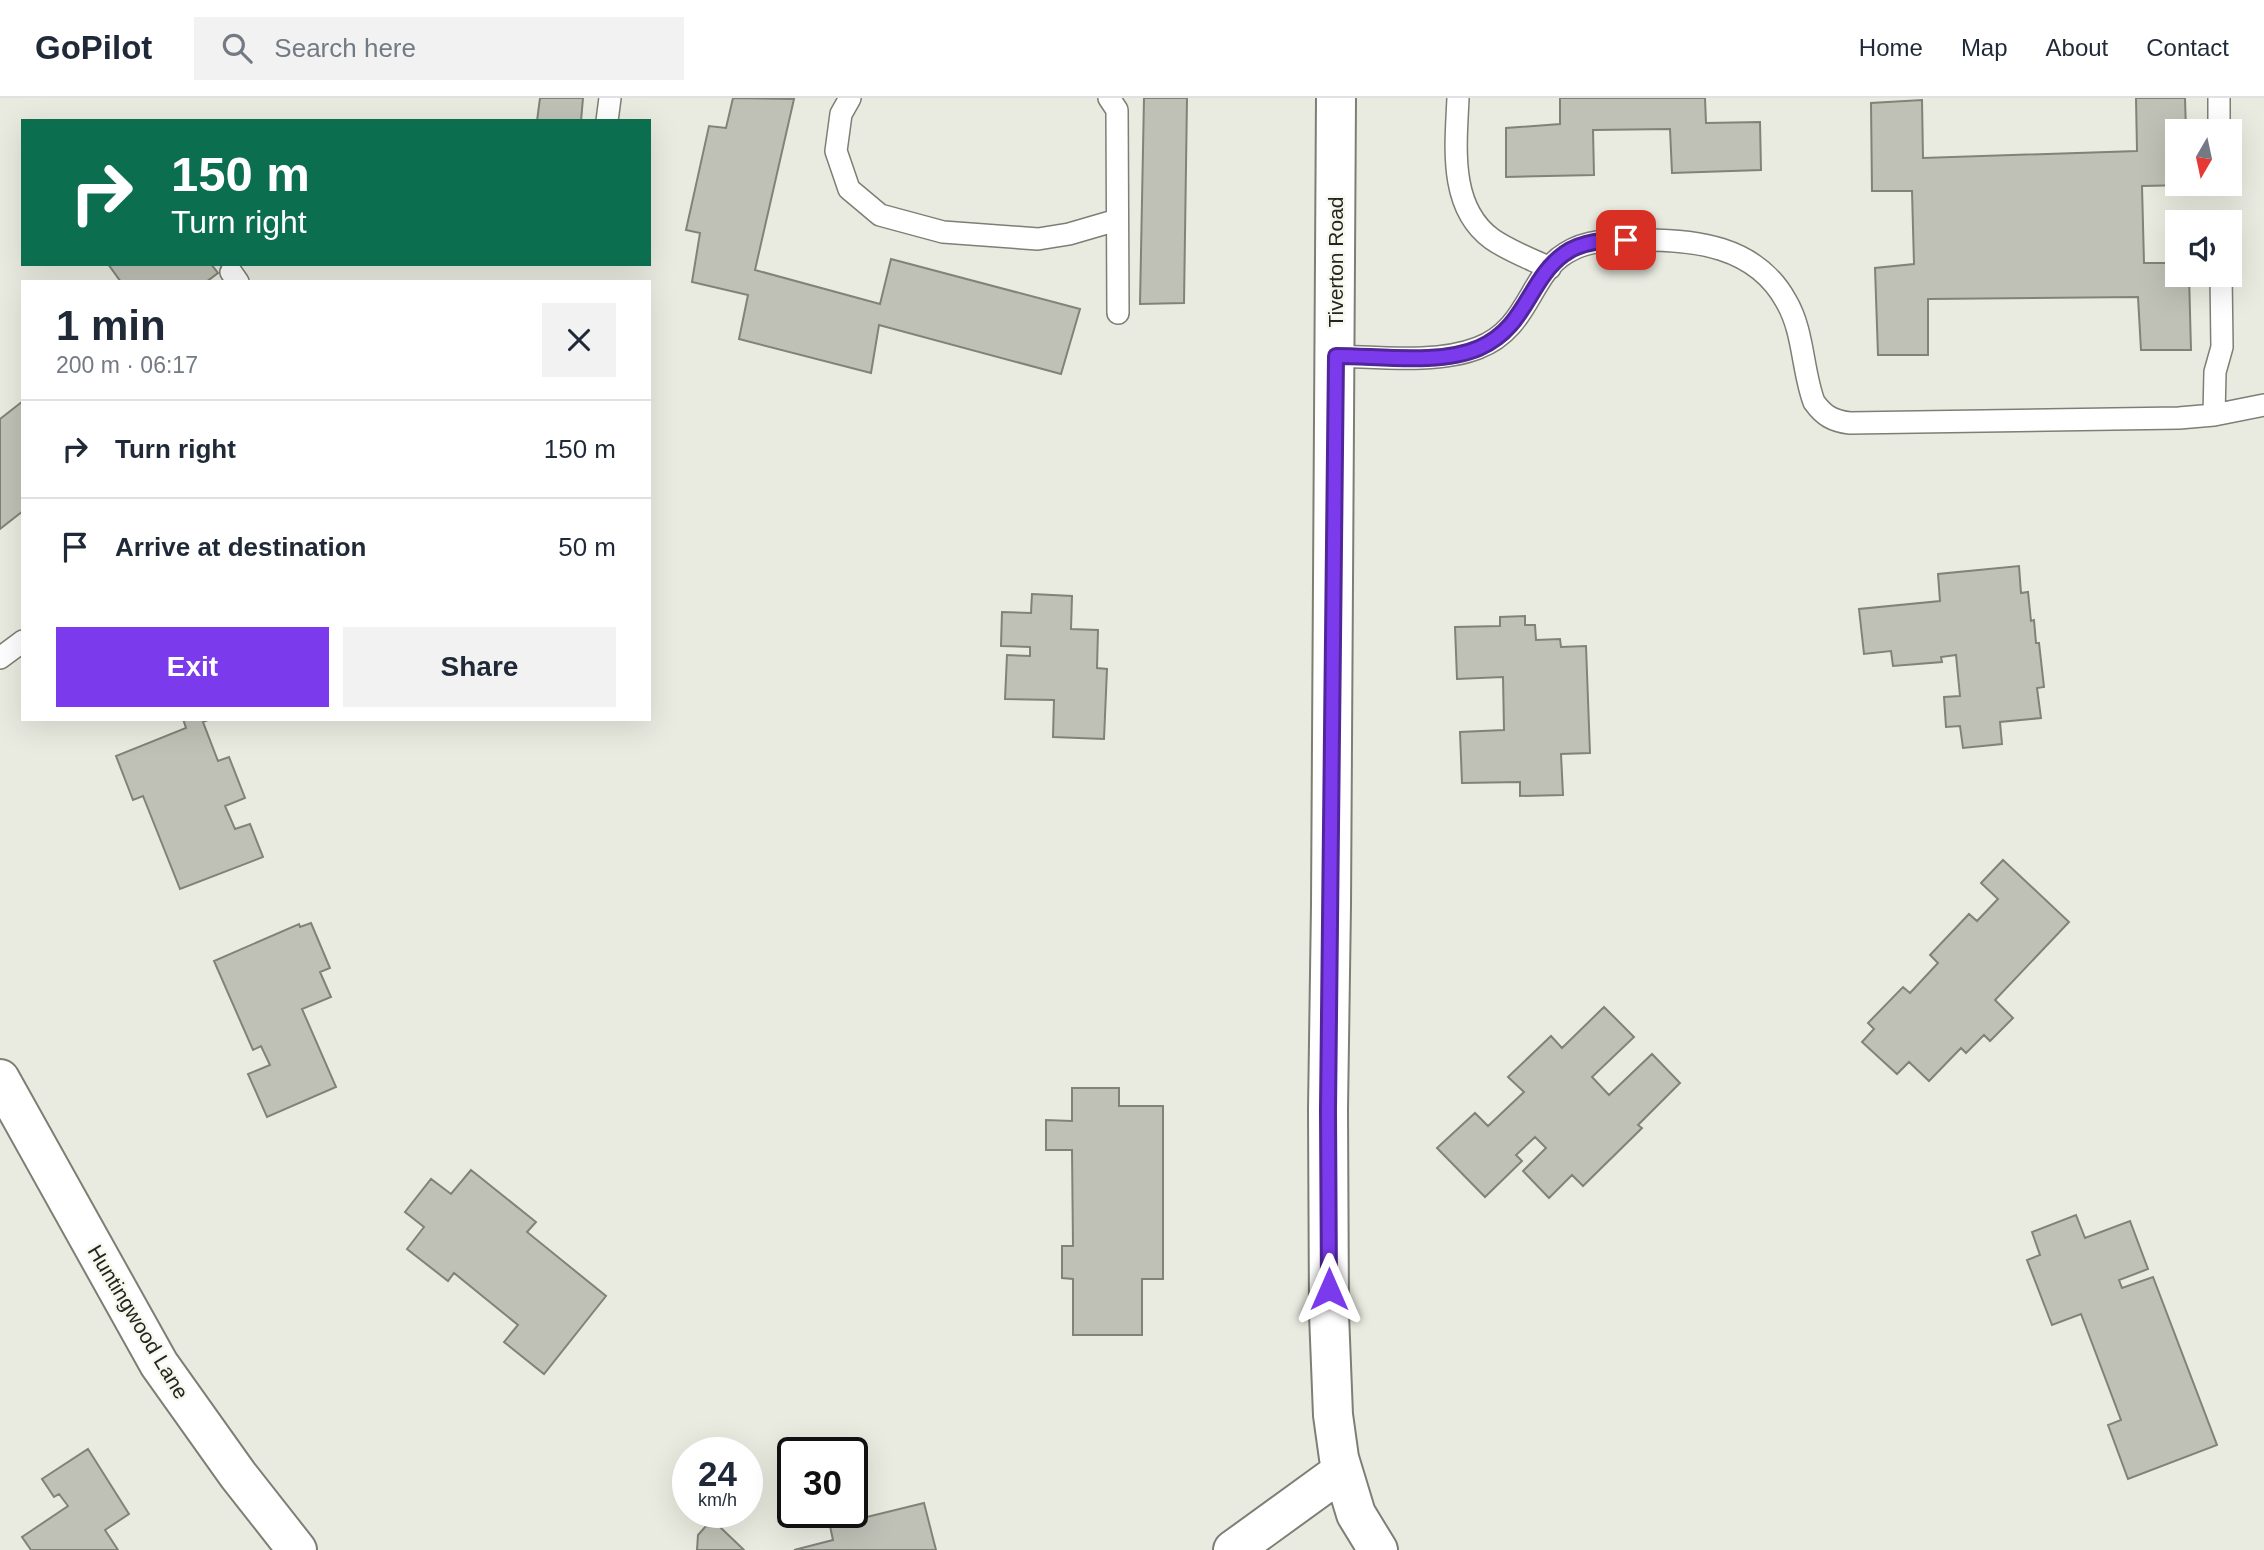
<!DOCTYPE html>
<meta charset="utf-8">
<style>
:root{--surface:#fff;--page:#f2f2f3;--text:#1f2937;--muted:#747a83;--line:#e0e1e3;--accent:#7c3aed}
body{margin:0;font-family:Helvetica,sans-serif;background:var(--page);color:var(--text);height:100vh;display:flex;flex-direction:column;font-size:26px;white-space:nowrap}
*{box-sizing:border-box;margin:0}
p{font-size:23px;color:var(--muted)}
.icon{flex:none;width:38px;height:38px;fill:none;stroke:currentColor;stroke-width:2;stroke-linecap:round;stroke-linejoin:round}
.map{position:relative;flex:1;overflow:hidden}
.details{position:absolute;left:21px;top:182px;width:630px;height:441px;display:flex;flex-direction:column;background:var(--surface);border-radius:0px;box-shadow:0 7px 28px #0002}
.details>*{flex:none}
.guide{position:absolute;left:21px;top:21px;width:630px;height:147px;border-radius:0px;box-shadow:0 7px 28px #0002;background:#0b6e4f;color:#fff;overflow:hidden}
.needle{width:46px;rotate:189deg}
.fabs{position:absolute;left:2165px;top:21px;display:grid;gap:14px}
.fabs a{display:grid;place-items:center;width:77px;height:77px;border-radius:0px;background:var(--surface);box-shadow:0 7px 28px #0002;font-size:35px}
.speed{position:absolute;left:672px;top:1339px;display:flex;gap:14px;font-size:35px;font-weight:700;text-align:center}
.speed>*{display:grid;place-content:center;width:91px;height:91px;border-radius:50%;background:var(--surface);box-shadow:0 7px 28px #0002;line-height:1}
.speed small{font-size:18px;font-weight:400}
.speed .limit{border:4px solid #111;border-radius:10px;background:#fff;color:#111}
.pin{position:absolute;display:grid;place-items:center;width:60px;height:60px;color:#fff;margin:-30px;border-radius:14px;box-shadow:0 4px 10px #0006}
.me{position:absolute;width:77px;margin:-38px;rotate:0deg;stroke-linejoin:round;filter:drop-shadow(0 0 5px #0008)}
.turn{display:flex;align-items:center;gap:24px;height:147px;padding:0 35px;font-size:32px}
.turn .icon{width:91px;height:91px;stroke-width:2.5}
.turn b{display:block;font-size:49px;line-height:60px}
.round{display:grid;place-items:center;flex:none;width:74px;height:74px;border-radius:0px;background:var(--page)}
.headline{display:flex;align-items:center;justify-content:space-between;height:119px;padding:0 35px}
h1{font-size:42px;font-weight:800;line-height:52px}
.action{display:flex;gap:14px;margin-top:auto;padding:14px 35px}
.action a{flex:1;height:80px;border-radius:0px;background:var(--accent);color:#fff;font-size:28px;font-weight:800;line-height:80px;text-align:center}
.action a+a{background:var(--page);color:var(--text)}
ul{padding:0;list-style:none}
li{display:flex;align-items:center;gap:21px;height:98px;padding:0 35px;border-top:2px solid var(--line)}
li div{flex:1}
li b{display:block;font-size:26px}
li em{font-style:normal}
header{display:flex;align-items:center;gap:42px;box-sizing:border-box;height:98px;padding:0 35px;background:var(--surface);border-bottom:2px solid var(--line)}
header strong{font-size:33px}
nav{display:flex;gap:38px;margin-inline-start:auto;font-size:24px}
.search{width:490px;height:63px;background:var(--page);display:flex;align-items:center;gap:18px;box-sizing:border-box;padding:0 24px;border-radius:0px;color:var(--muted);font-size:26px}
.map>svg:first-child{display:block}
.building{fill:#c0c1b6;stroke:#818278;stroke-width:2}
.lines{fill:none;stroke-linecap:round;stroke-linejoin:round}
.service-casing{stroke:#7e7e74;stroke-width:24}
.minor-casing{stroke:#7e7e74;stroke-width:42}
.service{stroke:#fff;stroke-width:21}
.minor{stroke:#fff;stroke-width:38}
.route-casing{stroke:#51269a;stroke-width:18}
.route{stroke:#7c3aed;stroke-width:12}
.labels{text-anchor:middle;stroke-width:5;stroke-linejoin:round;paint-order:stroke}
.street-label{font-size:21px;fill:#242521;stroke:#f7f8ed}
</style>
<header>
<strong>GoPilot</strong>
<div class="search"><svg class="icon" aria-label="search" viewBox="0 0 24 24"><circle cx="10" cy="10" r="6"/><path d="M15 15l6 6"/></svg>Search here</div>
<nav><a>Home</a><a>Map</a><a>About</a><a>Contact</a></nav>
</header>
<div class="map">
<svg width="2264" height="1452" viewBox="0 0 2264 1452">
<rect width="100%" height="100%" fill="#eaebe0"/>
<path class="building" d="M 540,0 L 583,0 L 581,23 L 537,23 Z
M 733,0 L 794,1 L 755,172 L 880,206 L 891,161 L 1080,211 L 1061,276 L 879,227 L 871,275 L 739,241 L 748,197 L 692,184 L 700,135 L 686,132 L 709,28 L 726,30 Z
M 1144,0 L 1187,0 L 1184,205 L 1140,206 Z
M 1560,0 L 1705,0 L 1706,25 L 1760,24 L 1761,72 L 1672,75 L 1670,31 L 1593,32 L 1594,77 L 1506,79 L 1506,30 L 1560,26 Z
M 2136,0 L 2185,0 L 2186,33 L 2177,33 L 2177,86 L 2187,87 L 2142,88 L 2144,165 L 2177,165 L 2177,177 L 2189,177 L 2191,252 L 2141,252 L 2138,199 L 1928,201 L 1928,257 L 1878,257 L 1875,170 L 1914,166 L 1912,93 L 1872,93 L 1871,5 L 1922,2 L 1923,60 L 2137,53 Z
M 108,166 L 211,166 L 218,175 L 206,184 L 121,184 Z
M 23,303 L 23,413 L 0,431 L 0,321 Z
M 2019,468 L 2021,495 L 2028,494 L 2031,523 L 2034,522 L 2036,545 L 2039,545 L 2044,589 L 2037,590 L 2041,620 L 2000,624 L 2002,646 L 1963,650 L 1960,628 L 1946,629 L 1944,599 L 1960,598 L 1956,557 L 1941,559 L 1942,564 L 1893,568 L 1891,553 L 1864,556 L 1859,511 L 1940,503 L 1938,476 Z
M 1032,496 L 1072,498 L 1071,531 L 1098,532 L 1097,570 L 1107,571 L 1104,641 L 1053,639 L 1054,602 L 1005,601 L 1007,557 L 1030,558 L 1030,549 L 1001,548 L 1002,514 L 1031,515 Z
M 1525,518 L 1525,527 L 1535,527 L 1536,542 L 1560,541 L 1561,549 L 1586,548 L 1590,655 L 1561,656 L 1563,697 L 1520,698 L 1520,684 L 1462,685 L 1460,634 L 1504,632 L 1503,579 L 1457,581 L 1455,529 L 1500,528 L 1500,519 Z
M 183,621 L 210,621 L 203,624 L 218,663 L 229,659 L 245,700 L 225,708 L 235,731 L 250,726 L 263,759 L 180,791 L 143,698 L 133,702 L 116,658 L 186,630 Z
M 2003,762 L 2069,824 L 1995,902 L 2013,920 L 1990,943 L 1984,937 L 1966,955 L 1961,950 L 1929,983 L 1909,964 L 1897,976 L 1862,944 L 1874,931 L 1868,925 L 1903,889 L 1910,895 L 1938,865 L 1930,857 L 1969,816 L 1977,823 L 1998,801 L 1981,785 Z
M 311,825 L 330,870 L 320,874 L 331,899 L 302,911 L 336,989 L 267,1019 L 248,976 L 270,967 L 261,948 L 253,952 L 214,863 L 299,826 L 300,829 Z
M 1604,909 L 1634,939 L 1592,979 L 1609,997 L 1652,956 L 1680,985 L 1638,1027 L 1642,1030 L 1583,1088 L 1572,1077 L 1549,1100 L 1523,1073 L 1546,1050 L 1535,1039 L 1516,1057 L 1522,1063 L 1485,1099 L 1437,1050 L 1475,1015 L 1488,1028 L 1524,994 L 1508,979 L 1551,938 L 1562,950 Z
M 1072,990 L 1119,990 L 1119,1008 L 1163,1008 L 1163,1181 L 1142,1181 L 1142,1237 L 1073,1237 L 1073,1181 L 1062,1180 L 1062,1148 L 1073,1148 L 1072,1052 L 1046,1052 L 1046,1022 L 1072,1023 Z
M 471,1072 L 536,1124 L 527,1134 L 606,1198 L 544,1276 L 504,1244 L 518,1227 L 454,1175 L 448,1183 L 407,1151 L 424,1129 L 405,1114 L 431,1081 L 451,1096 Z
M 2076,1117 L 2085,1140 L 2130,1123 L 2148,1171 L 2119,1182 L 2122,1190 L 2153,1179 L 2217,1347 L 2128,1381 L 2108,1327 L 2121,1322 L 2081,1216 L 2052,1227 L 2027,1162 L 2040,1157 L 2032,1134 Z
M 88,1351 L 129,1416 L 105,1432 L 118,1452 L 31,1452 L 22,1439 L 68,1408 L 59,1396 L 54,1399 L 42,1381 Z
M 924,1405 L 936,1452 L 794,1452 L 833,1442 L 830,1428 Z
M 706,1428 L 720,1429 L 744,1452 L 697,1452 L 698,1437 Z"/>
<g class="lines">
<g class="service-casing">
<path id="service" d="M 850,0 L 841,16 L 836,53 L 849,91 L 880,117 L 943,134 L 1038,141 L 1069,136 L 1117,122
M 1109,0 L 1117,12 L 1118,215
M 1458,0 C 1456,47 1448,109 1492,141 C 1509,153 1531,161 1550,170
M 2219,0 L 2219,33
M 607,23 L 610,0
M 231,174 L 238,184
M 2221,177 L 2222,249 L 2215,274 L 2214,317 L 2264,307
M 1336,258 C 1379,259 1437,266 1478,250 C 1529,231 1529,177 1566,155 C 1588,141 1613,142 1638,142 C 1694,141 1756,148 1786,203 C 1804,233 1802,272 1814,304 C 1824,318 1833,323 1850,325 L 2179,320 L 2214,317
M 0,560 L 23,543"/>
</g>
<g class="minor-casing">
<path id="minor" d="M 1336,0 L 1331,807 L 1328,1012 L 1329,1216 L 1333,1317 L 1339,1360 L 1356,1416 L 1378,1452
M 0,981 L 159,1266 L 238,1377 L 297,1452
M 1233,1452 L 1342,1373"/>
</g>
<use href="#service" class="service"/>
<use href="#minor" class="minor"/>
</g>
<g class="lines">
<g class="route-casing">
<path id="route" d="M 1329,1191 L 1328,1012 L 1336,258 C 1379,258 1440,267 1479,250 C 1527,229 1528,182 1564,156 C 1581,143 1606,142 1626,142"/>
</g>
<use href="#route" class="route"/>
</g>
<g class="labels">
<g class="street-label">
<text transform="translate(1336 164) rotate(-90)" y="7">Tiverton Road</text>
<text transform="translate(138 1224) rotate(59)" y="7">Huntingwood Lane</text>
</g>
</g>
</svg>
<div class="fabs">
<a><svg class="needle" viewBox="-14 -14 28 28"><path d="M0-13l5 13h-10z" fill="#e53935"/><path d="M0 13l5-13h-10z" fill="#747a83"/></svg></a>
<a><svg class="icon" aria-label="sound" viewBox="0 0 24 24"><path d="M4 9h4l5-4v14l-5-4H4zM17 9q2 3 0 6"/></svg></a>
</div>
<div class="speed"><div>24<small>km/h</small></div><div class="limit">30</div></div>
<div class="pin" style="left:1626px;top:142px;background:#d93025"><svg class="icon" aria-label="arrive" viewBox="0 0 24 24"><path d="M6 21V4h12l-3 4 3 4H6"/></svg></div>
<svg class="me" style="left:1329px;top:1191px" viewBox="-20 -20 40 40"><path d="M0-17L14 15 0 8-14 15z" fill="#7c3aed" stroke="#fff" stroke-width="4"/></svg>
<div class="guide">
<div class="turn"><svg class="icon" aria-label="right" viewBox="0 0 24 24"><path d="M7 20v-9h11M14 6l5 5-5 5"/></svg><div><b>150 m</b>Turn right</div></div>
</div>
<section class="details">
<div class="headline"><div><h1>1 min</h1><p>200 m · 06:17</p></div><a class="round"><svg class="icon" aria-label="close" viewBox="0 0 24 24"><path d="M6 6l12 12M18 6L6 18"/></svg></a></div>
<ul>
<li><svg class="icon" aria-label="right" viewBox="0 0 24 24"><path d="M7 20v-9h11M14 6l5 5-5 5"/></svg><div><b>Turn right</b></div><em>150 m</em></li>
<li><svg class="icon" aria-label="arrive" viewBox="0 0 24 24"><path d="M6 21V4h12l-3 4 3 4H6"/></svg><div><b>Arrive at destination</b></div><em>50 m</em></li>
</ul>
<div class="action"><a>Exit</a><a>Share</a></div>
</section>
</div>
